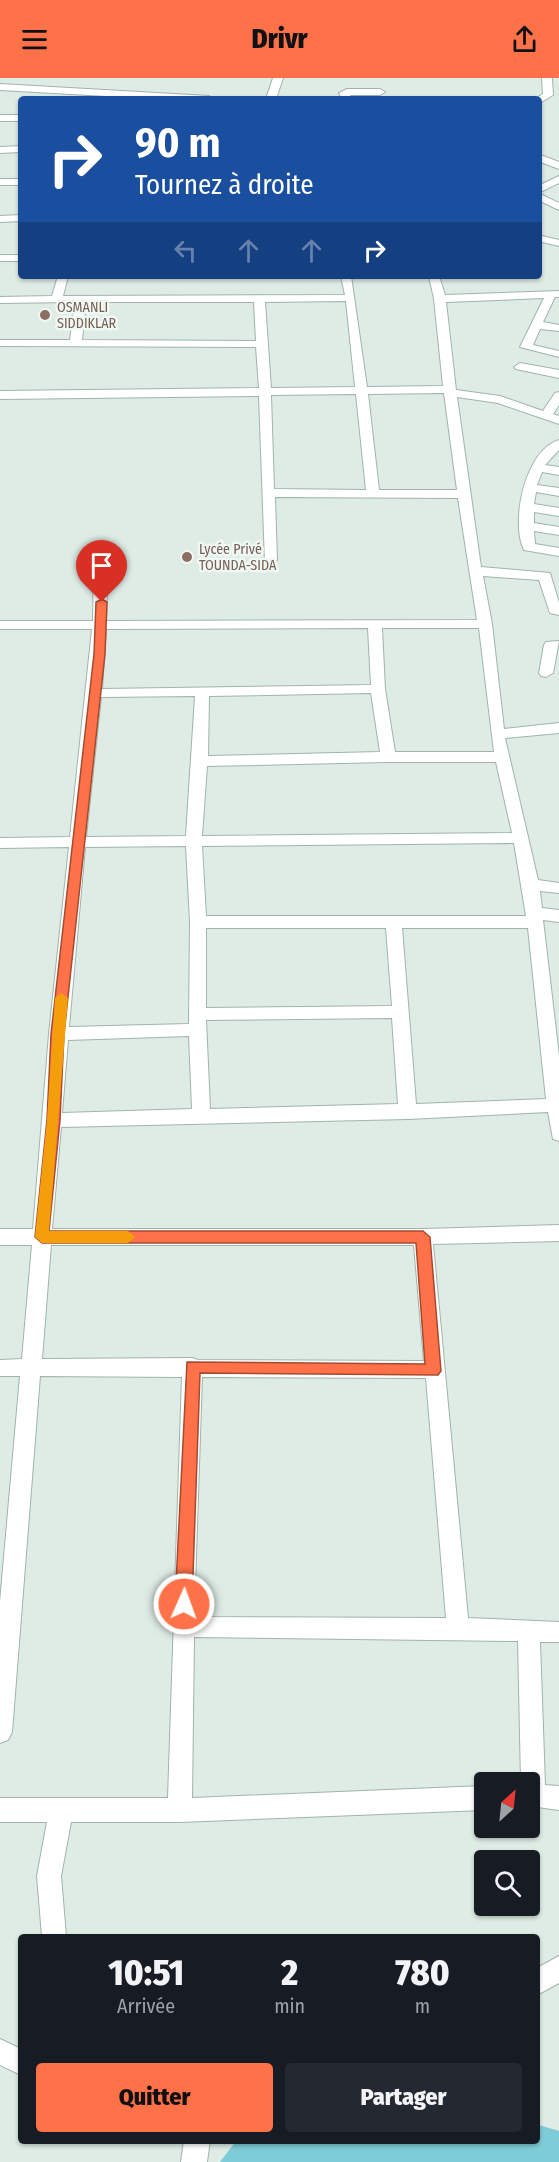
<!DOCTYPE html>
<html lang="fr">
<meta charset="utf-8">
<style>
:root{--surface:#171b24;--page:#242831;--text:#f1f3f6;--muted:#9ea1a6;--accent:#ff7249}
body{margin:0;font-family:"Fira Sans Condensed",sans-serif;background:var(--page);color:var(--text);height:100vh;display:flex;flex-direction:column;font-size:22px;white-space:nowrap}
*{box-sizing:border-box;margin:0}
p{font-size:20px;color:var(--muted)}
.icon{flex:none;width:33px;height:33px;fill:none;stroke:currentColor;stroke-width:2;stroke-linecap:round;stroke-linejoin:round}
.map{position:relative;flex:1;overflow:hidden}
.details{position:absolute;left:18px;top:1856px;width:522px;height:210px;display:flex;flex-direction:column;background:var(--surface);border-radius:6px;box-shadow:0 2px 4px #0004}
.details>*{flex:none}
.banner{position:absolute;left:18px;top:18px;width:524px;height:183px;border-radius:6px;box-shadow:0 2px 4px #0004;background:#1a4fa0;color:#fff;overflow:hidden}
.needle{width:39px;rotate:27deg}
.controls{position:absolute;left:474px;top:1694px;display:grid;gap:12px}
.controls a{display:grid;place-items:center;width:66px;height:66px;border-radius:6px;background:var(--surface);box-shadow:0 2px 4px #0004;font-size:30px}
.pin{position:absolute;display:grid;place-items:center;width:51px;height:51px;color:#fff;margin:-62px -26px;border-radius:50% 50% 50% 0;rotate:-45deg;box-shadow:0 0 6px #0007}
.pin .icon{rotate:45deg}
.me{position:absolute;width:66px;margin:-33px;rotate:2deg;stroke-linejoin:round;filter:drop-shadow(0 0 4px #0008)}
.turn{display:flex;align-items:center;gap:21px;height:126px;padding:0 18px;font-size:27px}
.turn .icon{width:78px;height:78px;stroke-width:2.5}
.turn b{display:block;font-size:42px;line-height:51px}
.lanes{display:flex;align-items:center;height:57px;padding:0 18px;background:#0003;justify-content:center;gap:30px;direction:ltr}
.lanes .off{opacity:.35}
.eta{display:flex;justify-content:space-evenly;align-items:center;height:102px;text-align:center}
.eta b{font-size:36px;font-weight:800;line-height:42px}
.button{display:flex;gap:12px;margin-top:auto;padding:12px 18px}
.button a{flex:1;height:69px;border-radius:6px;background:var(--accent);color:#111;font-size:24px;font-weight:800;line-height:69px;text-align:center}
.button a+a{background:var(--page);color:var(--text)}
header{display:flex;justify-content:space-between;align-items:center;height:78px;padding:0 18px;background:var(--accent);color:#111;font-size:27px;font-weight:800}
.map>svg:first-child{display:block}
.water{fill:#7eccd8}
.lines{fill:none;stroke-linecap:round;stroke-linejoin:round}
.minor-casing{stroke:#a0b4ac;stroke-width:2}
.minor{fill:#fff;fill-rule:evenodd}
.route{fill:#ff7249;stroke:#a64a2f;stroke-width:1.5}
.slow{fill:#f59e0b}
.education-dot{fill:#8d6e63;stroke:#eff8f3;stroke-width:2}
.labels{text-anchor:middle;stroke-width:5;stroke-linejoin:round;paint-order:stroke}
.far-education-label{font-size:14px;fill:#785e54;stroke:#eff8f3;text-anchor:start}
</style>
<header><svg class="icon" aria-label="menu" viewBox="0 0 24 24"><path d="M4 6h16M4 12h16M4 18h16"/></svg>Drivr<svg class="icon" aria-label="share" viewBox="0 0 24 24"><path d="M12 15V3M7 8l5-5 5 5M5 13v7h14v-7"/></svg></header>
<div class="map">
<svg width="559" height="2084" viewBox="0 0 559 2084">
<rect width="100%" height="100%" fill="#deece5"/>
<path class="water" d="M 537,2043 L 539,2047 L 559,2053 L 559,2084 L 220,2084 L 236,2063 L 537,2062 Z"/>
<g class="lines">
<g class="minor-casing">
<path id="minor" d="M 273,0 L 283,0 L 276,21 L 266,21 Z
M 542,0 L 552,0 L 553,17 L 538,26 L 538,21 L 535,21 L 543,16 Z
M 0,6 L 209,18 L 214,21 L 159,21 L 0,12 Z
M 347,11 L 380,11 L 385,14 L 380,17 L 350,17 L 352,21 L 342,21 L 339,15 Z
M 0,37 L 21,37 L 21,43 L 0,43 Z
M 21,68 L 21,74 L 0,75 L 0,69 Z
M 538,76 L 559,84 L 559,91 L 538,83 Z
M 559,98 L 559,105 L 538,115 L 538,108 Z
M 0,101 L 21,101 L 21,107 L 0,107 Z
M 538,115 L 559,125 L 559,132 L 538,122 Z
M 21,137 L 21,143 L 0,144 L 0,138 Z
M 538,157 L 559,162 L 559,168 L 538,163 Z
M 0,177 L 21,177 L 21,183 L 0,183 Z
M 58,198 L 68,198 L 63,218 L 345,217 L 341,198 L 351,198 L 367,309 L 443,308 L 434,221 L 429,198 L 439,198 L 445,217 L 559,213 L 559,219 L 555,219 L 543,244 L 559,247 L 559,253 L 540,251 L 533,267 L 559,273 L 559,279 L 520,269 L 544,220 L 446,224 L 456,312 L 500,318 L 543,333 L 555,315 L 559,314 L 559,327 L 553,336 L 559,338 L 559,346 L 498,325 L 457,319 L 481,489 L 550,495 L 559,525 L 559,537 L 550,535 L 539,502 L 483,498 L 492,546 L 504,651 L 559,645 L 559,655 L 505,660 L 538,802 L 559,805 L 559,815 L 540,813 L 542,830 L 559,832 L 559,844 L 543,842 L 559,978 L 559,1063 L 553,1061 L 548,1034 L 408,1041 L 61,1049 L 52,1151 L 423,1151 L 559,1147 L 559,1163 L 433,1166 L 468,1540 L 559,1544 L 559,1564 L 540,1564 L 545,1707 L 559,1708 L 559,1732 L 530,1728 L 530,1704 L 521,1704 L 518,1563 L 194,1559 L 192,1720 L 484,1708 L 484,1732 L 180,1744 L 71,1744 L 61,1798 L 66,1858 L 42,1858 L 37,1798 L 47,1744 L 0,1744 L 0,1720 L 168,1720 L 182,1299 L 40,1298 L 12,1654 L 8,1662 L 0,1665 L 0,1524 L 20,1298 L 0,1298 L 0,1282 L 22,1281 L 32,1167 L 0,1167 L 0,1151 L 33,1151 L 49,956 L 69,769 L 0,770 L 0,760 L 70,759 L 92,551 L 0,551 L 0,543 L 93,543 L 94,482 L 101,478 L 108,482 L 106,543 L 477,542 L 458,420 L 275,419 L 277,482 L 270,486 L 265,485 L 259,318 L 0,321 L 0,313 L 259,310 L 256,269 L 0,268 L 0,262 L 70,262 L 75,224 L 0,225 L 0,219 L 52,218 ZM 346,223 L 355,309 L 271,310 L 265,224 ZM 86,224 L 254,224 L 256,263 L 82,262 ZM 444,315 L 457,412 L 379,412 L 368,316 ZM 356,316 L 366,412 L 274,411 L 271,317 ZM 368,550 L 371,607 L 102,611 L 106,551 ZM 382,550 L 479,550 L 494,674 L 395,674 L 385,611 ZM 371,615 L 380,674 L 208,678 L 209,618 ZM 195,618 L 186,758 L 86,759 L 101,619 ZM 388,684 L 496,684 L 512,755 L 202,758 L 207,688 ZM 514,765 L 526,838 L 206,838 L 202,768 ZM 186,768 L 190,844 L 189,946 L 69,949 L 85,769 ZM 206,850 L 386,850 L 392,928 L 206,930 ZM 402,850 L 528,850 L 546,1021 L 416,1026 ZM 392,940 L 398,1026 L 210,1031 L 206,942 ZM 189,958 L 192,1031 L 62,1035 L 68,962 ZM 51,1167 L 414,1167 L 424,1283 L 198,1282 L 192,1280 L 42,1281 ZM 202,1299 L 426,1300 L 446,1540 L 194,1539 Z
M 520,285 L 559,292 L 559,300 L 516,291 L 514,289 Z
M 559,362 L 559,372 L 545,387 L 559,389 L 559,397 L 542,394 L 537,407 L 559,410 L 559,418 L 536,414 L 534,426 L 559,430 L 559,438 L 534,434 L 534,445 L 559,449 L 559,457 L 534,453 L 535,466 L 559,470 L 559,478 L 524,472 C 510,444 525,372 559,362 Z
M 559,563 L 553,595 L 546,599 L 541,598 L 539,595 L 544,567 L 546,564 Z
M 559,1878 L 559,1905 L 537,1917 L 537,1890 Z
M 0,1961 L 21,1971 L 21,1997 L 0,1987 Z
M 184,2062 L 210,2062 L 207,2084 L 181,2084 Z"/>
</g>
<use href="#minor" class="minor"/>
</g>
<path class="route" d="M 102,521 L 107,524 L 105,576 L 64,956 L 60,1042 L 49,1153 L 423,1153 L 430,1159 L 441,1293 L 438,1297 L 200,1295 L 192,1526 L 190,1531 L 184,1533 L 178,1531 L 175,1526 L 187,1284 L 425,1286 L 416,1165 L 42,1165 L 35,1159 L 47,1042 L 51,956 L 94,576 L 96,524 Z"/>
<path class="slow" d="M 61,915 L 68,920 L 49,1153 L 128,1153 L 135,1159 L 128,1165 L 42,1165 L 35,1159 L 47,1042 L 55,920 Z"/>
<g class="education-dot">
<circle cx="45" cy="237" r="6"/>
<circle cx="187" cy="479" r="6"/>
</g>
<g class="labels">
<g class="far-education-label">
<text x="57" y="234">OSMANLI<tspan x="57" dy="16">SIDDIKLAR</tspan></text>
<text x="199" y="476">Lycée Privé<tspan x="199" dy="16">TOUNDA-SIDA</tspan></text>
</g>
</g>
</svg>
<div class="controls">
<a><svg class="needle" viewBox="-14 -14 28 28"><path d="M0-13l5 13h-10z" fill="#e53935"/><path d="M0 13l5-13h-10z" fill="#9ea1a6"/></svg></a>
<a><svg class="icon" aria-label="search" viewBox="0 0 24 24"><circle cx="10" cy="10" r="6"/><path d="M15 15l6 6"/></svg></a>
</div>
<div class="pin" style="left:102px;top:524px;background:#d93025"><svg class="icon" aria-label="arrive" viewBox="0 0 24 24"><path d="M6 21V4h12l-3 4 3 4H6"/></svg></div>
<svg class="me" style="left:184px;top:1526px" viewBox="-20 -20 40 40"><circle r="17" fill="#ff7249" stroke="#fff" stroke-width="3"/><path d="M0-11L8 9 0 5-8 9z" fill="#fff"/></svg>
<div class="banner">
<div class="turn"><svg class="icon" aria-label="right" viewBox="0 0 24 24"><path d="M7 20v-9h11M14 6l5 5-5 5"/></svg><div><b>90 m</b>Tournez à droite</div></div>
<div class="lanes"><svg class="icon off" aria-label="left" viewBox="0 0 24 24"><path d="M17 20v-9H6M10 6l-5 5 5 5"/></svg><svg class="icon off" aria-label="ahead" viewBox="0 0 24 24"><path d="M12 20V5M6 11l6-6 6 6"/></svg><svg class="icon off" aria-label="ahead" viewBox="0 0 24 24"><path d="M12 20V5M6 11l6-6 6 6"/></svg><svg class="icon" aria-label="right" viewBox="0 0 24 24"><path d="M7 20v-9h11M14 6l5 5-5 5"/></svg></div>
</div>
<section class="details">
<div class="eta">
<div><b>10:51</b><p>Arrivée</p></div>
<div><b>2</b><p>min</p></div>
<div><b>780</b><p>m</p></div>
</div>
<div class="button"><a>Quitter</a><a>Partager</a></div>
</section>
</div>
